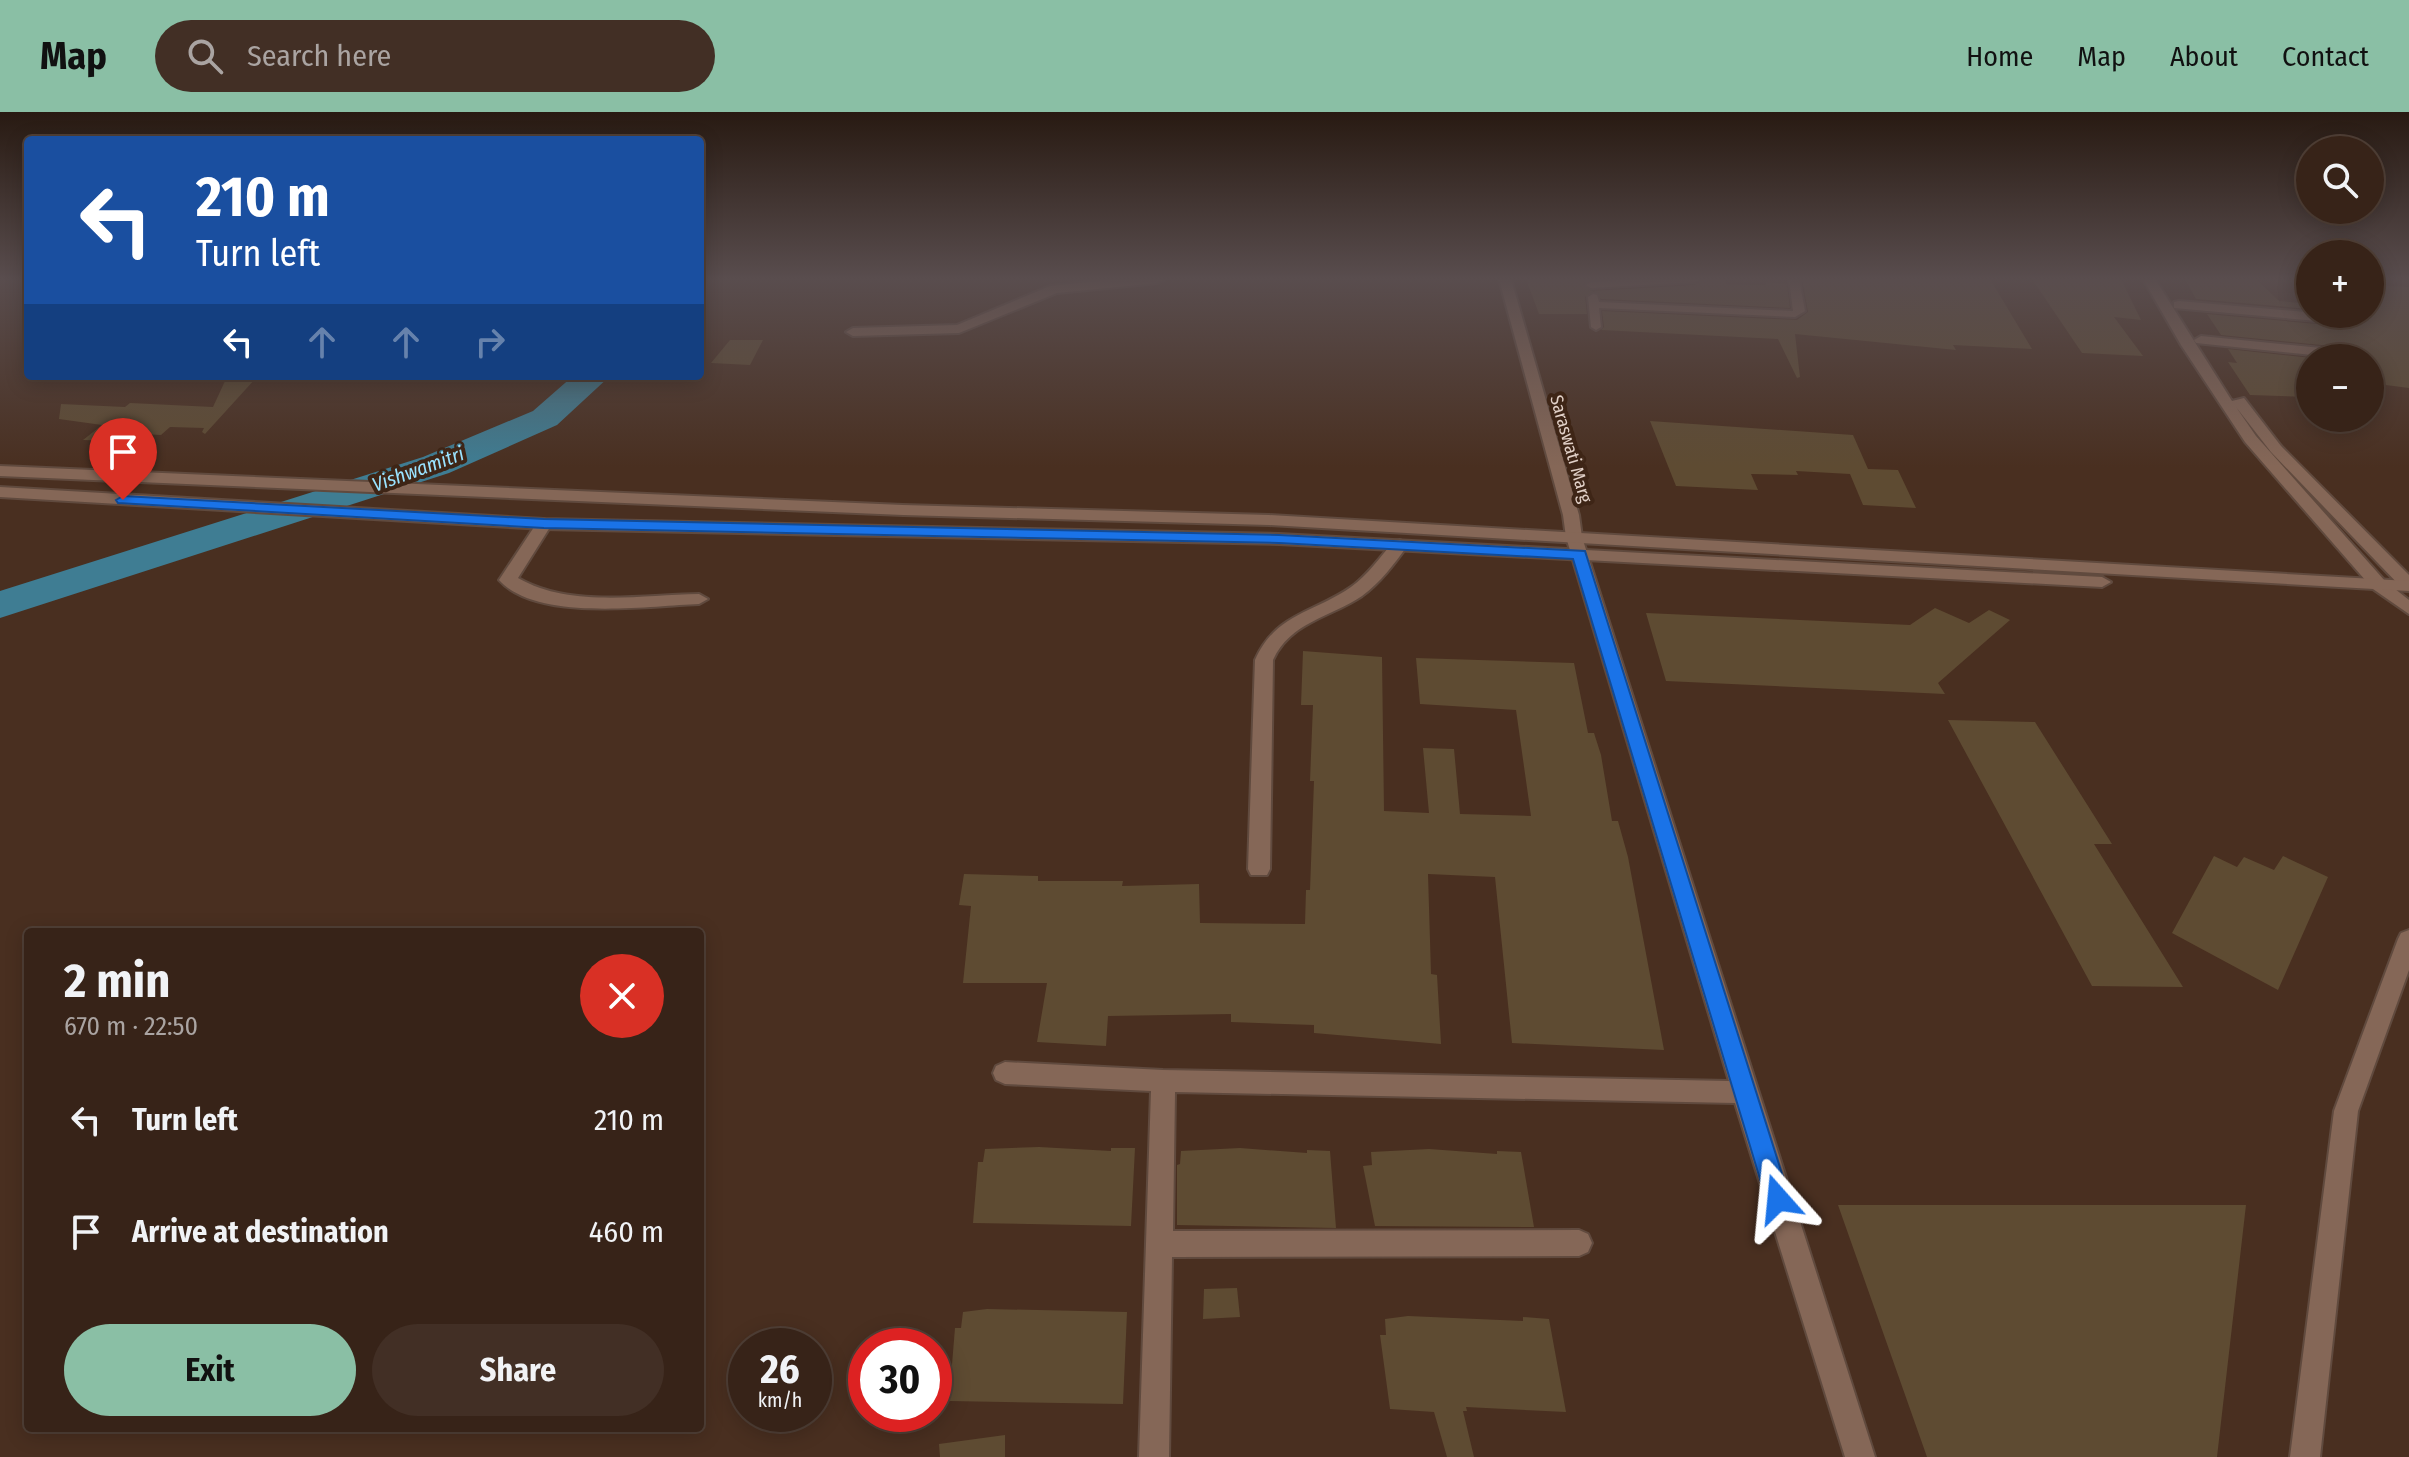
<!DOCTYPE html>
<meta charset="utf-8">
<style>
:root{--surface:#372318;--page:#422f25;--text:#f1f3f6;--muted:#aaa4a2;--line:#514037;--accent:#8abfa5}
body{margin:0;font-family:"Fira Sans Condensed",sans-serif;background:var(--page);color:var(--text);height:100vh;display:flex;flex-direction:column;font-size:30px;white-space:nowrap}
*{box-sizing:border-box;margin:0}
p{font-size:26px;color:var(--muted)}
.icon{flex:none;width:44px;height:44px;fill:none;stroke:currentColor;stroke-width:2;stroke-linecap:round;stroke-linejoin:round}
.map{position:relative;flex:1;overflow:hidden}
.side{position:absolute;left:24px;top:816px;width:680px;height:504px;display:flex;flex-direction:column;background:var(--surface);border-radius:8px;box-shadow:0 4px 20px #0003,0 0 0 2px var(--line)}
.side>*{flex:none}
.top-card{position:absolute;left:24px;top:24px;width:680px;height:244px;border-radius:8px;box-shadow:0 4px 20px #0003,0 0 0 2px var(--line);background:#1a4fa0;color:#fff;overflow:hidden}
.fabs{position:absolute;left:2296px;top:24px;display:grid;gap:16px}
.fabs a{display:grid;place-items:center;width:88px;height:88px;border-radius:50%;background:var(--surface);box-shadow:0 4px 20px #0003,0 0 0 2px var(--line);font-size:40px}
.speed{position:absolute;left:728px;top:1216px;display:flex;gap:16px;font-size:40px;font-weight:700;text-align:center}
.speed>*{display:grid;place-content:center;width:104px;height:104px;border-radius:50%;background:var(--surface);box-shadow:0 4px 20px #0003,0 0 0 2px var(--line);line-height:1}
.speed small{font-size:20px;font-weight:400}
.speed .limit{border:12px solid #d22;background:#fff;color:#111}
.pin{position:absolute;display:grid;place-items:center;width:68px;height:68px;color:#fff;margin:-82px -34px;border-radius:50% 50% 50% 0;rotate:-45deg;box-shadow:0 0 8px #0007}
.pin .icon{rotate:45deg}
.me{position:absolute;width:88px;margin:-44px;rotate:342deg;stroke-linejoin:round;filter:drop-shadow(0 0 6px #0008)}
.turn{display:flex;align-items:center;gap:28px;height:168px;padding:0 40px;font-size:36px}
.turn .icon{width:104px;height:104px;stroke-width:2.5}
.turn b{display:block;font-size:56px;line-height:68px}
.lanes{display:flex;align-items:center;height:76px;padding:0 40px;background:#0003;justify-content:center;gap:40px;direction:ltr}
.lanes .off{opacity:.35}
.round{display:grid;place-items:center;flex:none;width:84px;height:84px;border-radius:42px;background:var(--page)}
.overview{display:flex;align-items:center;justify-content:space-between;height:136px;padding:0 40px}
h1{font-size:48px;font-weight:700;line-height:60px}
.primary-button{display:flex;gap:16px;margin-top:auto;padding:16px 40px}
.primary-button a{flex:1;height:92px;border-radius:48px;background:var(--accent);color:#111;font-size:32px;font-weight:700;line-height:92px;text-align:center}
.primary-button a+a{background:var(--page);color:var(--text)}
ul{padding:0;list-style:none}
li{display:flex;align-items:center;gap:24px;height:112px;padding:0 40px}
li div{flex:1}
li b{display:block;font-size:30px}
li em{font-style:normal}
header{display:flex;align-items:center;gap:48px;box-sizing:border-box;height:112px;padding:0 40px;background:var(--accent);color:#111}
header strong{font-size:38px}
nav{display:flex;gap:44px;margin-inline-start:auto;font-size:28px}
.search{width:560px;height:72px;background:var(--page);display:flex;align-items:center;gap:20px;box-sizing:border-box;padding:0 28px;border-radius:44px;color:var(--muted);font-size:30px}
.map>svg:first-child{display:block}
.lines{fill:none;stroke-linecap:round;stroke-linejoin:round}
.river{fill:#3f7d93;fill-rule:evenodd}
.building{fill:#5e4b32}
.service-casing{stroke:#604a3e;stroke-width:4}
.minor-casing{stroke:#604a3e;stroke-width:4}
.secondary-casing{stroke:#604a3e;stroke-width:4}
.service{fill:#856757;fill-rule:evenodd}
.minor{fill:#856757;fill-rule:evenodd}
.secondary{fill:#856757;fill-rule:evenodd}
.route{fill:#1a73e8;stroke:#114b97;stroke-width:2}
.labels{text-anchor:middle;stroke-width:8;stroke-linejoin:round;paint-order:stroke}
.far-street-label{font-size:18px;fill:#e2d1c8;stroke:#3e2516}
.far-water-label{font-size:20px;font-style:italic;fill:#9ae3ff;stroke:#3e2516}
</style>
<header>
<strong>Map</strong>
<div class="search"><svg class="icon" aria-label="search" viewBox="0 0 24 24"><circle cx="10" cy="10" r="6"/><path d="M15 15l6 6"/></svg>Search here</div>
<nav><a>Home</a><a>Map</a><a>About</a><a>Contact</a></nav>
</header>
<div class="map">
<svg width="2409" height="1345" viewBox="0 0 2409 1345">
<rect width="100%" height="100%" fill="#492f20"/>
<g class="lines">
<path class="river" d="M 573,264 L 610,264 L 557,313 L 449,361 L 0,506 L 0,479 L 423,345 L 533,299 Z"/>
</g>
<path class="building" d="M 1526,167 L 1595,167 L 1583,172 L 1591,179 L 1695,173 L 1703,167 L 1726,167 L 1726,172 L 1766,173 L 1766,170 L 1787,172 L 1790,196 L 1601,187 L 1594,179 L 1585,185 L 1587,202 L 1539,202 Z
M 1802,167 L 1990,167 L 2032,237 L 1953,233 L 1956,238 L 1795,222 L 1800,265 L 1797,266 L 1778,227 L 1601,218 L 1604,215 L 1602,199 L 1797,208 L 1808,200 Z
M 2032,167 L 2121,167 L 2141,208 L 2114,205 L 2143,244 L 2082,241 Z
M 2185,167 L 2256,167 L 2279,189 L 2310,192 L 2310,197 L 2196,187 Z
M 2370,173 L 2409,175 L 2409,276 L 2370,271 L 2370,246 L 2335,246 L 2341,240 L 2331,234 L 2221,223 L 2207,202 L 2328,213 L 2338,207 L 2334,202 L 2370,202 Z
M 730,228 L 763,228 L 750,253 L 711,251 Z
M 2228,237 L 2312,246 L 2310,285 L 2250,283 L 2228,250 L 2237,251 Z
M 257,265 L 205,322 L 202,320 L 204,316 L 170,315 L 161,323 L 140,322 L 135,325 L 121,324 L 114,329 L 83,328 L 102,313 L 59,307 L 61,292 L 125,295 L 130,291 L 213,295 L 225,269 Z
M 1650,309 L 1853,323 L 1868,357 L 1898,358 L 1916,396 L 1863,393 L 1850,362 L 1796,359 L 1798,363 L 1751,362 L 1758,378 L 1676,374 Z
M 1935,496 L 1969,511 L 1989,498 L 2010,508 L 1938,571 L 1945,582 L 1666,569 L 1646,501 L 1910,513 Z
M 1303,539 L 1382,545 L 1384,699 L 1429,701 L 1423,636 L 1454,637 L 1460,702 L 1531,704 L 1516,598 L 1420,592 L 1416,546 L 1574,551 L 1588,621 L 1594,621 L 1601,643 L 1612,709 L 1618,709 L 1628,745 L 1664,938 L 1512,931 L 1495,765 L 1428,762 L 1431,862 L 1437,863 L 1441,932 L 1314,921 L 1314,913 L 1231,910 L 1231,902 L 1108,904 L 1106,934 L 1037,930 L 1047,871 L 963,871 L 971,794 L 959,793 L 964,762 L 1038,764 L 1038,769 L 1123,769 L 1122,774 L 1199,772 L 1200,811 L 1305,812 L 1306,778 L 1310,778 L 1314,669 L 1310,669 L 1313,593 L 1301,593 Z
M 1948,608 L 2035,610 L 2112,732 L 2094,732 L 2183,875 L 2092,874 Z
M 2214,744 L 2237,755 L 2244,745 L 2274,758 L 2283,744 L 2328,765 L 2278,878 L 2172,821 Z
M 1039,1035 L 1111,1039 L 1111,1036 L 1135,1036 L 1131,1114 L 973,1111 L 978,1050 L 983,1050 L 985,1037 Z
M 1240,1036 L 1307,1041 L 1307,1038 L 1330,1039 L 1336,1116 L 1177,1113 L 1177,1053 L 1180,1052 L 1181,1039 Z
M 1429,1037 L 1497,1042 L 1497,1039 L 1521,1040 L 1534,1115 L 1375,1114 L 1363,1054 L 1372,1053 L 1371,1040 Z
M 1838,1093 L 2246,1093 L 2217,1345 L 1927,1345 Z
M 1237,1176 L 1240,1205 L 1203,1207 L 1204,1177 Z
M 987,1197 L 1127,1200 L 1123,1292 L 949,1289 L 955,1216 L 961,1216 L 963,1200 Z
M 1408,1204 L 1523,1209 L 1523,1205 L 1549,1207 L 1566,1300 L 1466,1295 L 1467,1299 L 1463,1299 L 1474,1345 L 1447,1345 L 1434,1300 L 1390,1297 L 1380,1223 L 1386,1223 L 1385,1207 Z
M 1005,1323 L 1005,1345 L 940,1345 L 939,1332 Z"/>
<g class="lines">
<g class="service-casing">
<path id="service" d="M 1646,167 L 1700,167 L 1695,170 L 1591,176 L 1586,173 L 1591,170 Z
M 1789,167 L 1799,167 L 1805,199 L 1795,205 L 1599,196 L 1601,215 L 1596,218 L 1591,215 L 1588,185 L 1593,182 L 1597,183 L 1599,190 L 1793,199 Z"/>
</g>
<g class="minor-casing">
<path id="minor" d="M 1121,167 L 1164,167 L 1158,171 L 1057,181 L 959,221 L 853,224 L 846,220 L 853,216 L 957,213 L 1050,174 Z
M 1499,167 L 1511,167 L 1579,403 L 1582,425 L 1875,1345 L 1845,1345 L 1735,991 L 1175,980 L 1173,1119 L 1579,1118 L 1588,1122 L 1592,1131 L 1588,1140 L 1579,1144 L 1172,1145 L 1169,1345 L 1139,1345 L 1151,979 L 1005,972 L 996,968 L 993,961 L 996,954 L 1005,950 L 1163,958 L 1729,969 L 1566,425 L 1563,403 Z
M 2143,167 L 2155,167 L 2232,289 L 2244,286 L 2281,334 L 2409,463 L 2409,478 L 2403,477 L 2271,340 L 2236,295 L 2256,324 L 2385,469 L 2409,488 L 2409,502 L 2373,477 L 2245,330 L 2181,233 Z
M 2179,189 L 2328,202 L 2335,206 L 2328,210 L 2174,196 L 2174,190 Z
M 2201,224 L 2331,237 L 2338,241 L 2331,245 L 2196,231 L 2194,228 Z
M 544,407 L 552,412 L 518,466 C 570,496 640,483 699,482 L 708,487 L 699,492 C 647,494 537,510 499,468 L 538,409 Z
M 1400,428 L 1408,433 C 1395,451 1380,471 1362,484 C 1331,505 1290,510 1273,548 L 1270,757 L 1267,763 L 1251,763 L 1248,757 L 1255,548 C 1276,501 1314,501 1351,475 C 1368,463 1380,445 1394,429 Z
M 2409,818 L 2409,858 L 2358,999 L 2320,1345 L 2290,1345 L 2334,999 L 2398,827 L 2401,821 Z"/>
</g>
<g class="secondary-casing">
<path id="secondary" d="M 0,354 L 903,393 L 1269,403 L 2409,469 L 2409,479 L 1269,413 L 903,403 L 0,364 Z
M 0,375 L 544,407 L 1279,422 L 2102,465 L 2111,470 L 2102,475 L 1279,432 L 544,417 L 0,385 Z"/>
</g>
<use href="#service" class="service"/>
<use href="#minor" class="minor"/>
<use href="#secondary" class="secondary"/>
</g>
<linearGradient id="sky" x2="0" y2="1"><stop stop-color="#281a12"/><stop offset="0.47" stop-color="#594d4e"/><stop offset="1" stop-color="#594d4e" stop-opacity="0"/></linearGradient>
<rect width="2409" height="355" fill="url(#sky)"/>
<path class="route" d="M 123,384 L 544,407 L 1279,423 L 1585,439 L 1790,1087 L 1787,1095 L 1778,1098 L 1770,1095 L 1766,1087 L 1573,447 L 1279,431 L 544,416 L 118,391 L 116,388 Z"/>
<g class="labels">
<g class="far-street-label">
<text transform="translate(1571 337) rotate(74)" y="6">Saraswati Marg</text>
</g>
<g class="far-water-label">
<text transform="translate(418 357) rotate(-20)" y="7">Vishwamitri</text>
</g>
</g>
</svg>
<div class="fabs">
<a><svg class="icon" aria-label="search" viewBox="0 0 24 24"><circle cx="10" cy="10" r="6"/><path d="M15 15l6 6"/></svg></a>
<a>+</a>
<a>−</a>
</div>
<div class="speed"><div>26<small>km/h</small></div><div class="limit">30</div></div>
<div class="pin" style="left:123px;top:388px;background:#d93025"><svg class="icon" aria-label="arrive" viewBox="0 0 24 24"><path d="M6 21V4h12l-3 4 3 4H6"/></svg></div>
<svg class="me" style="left:1778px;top:1087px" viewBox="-20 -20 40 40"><path d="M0-17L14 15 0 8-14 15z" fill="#1a73e8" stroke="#fff" stroke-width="4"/></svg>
<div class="top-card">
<div class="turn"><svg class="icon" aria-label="left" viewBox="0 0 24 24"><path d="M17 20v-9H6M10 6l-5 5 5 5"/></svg><div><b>210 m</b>Turn left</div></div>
<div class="lanes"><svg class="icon" aria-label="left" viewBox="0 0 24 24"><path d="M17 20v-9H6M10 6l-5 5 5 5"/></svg><svg class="icon off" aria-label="ahead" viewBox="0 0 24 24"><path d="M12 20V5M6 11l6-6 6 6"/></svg><svg class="icon off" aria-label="ahead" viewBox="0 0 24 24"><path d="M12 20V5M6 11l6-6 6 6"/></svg><svg class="icon off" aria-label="right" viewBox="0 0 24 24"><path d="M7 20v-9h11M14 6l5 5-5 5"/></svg></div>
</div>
<section class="side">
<div class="overview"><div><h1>2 min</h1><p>670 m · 22:50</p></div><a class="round" style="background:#d93025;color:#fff"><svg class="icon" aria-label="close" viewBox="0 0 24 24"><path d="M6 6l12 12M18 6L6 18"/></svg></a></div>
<ul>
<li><svg class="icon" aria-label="left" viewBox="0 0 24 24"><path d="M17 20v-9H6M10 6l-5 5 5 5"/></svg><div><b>Turn left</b></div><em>210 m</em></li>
<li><svg class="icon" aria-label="arrive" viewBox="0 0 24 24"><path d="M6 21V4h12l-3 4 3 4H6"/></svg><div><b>Arrive at destination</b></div><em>460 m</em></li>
</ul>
<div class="primary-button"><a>Exit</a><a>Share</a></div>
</section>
</div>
